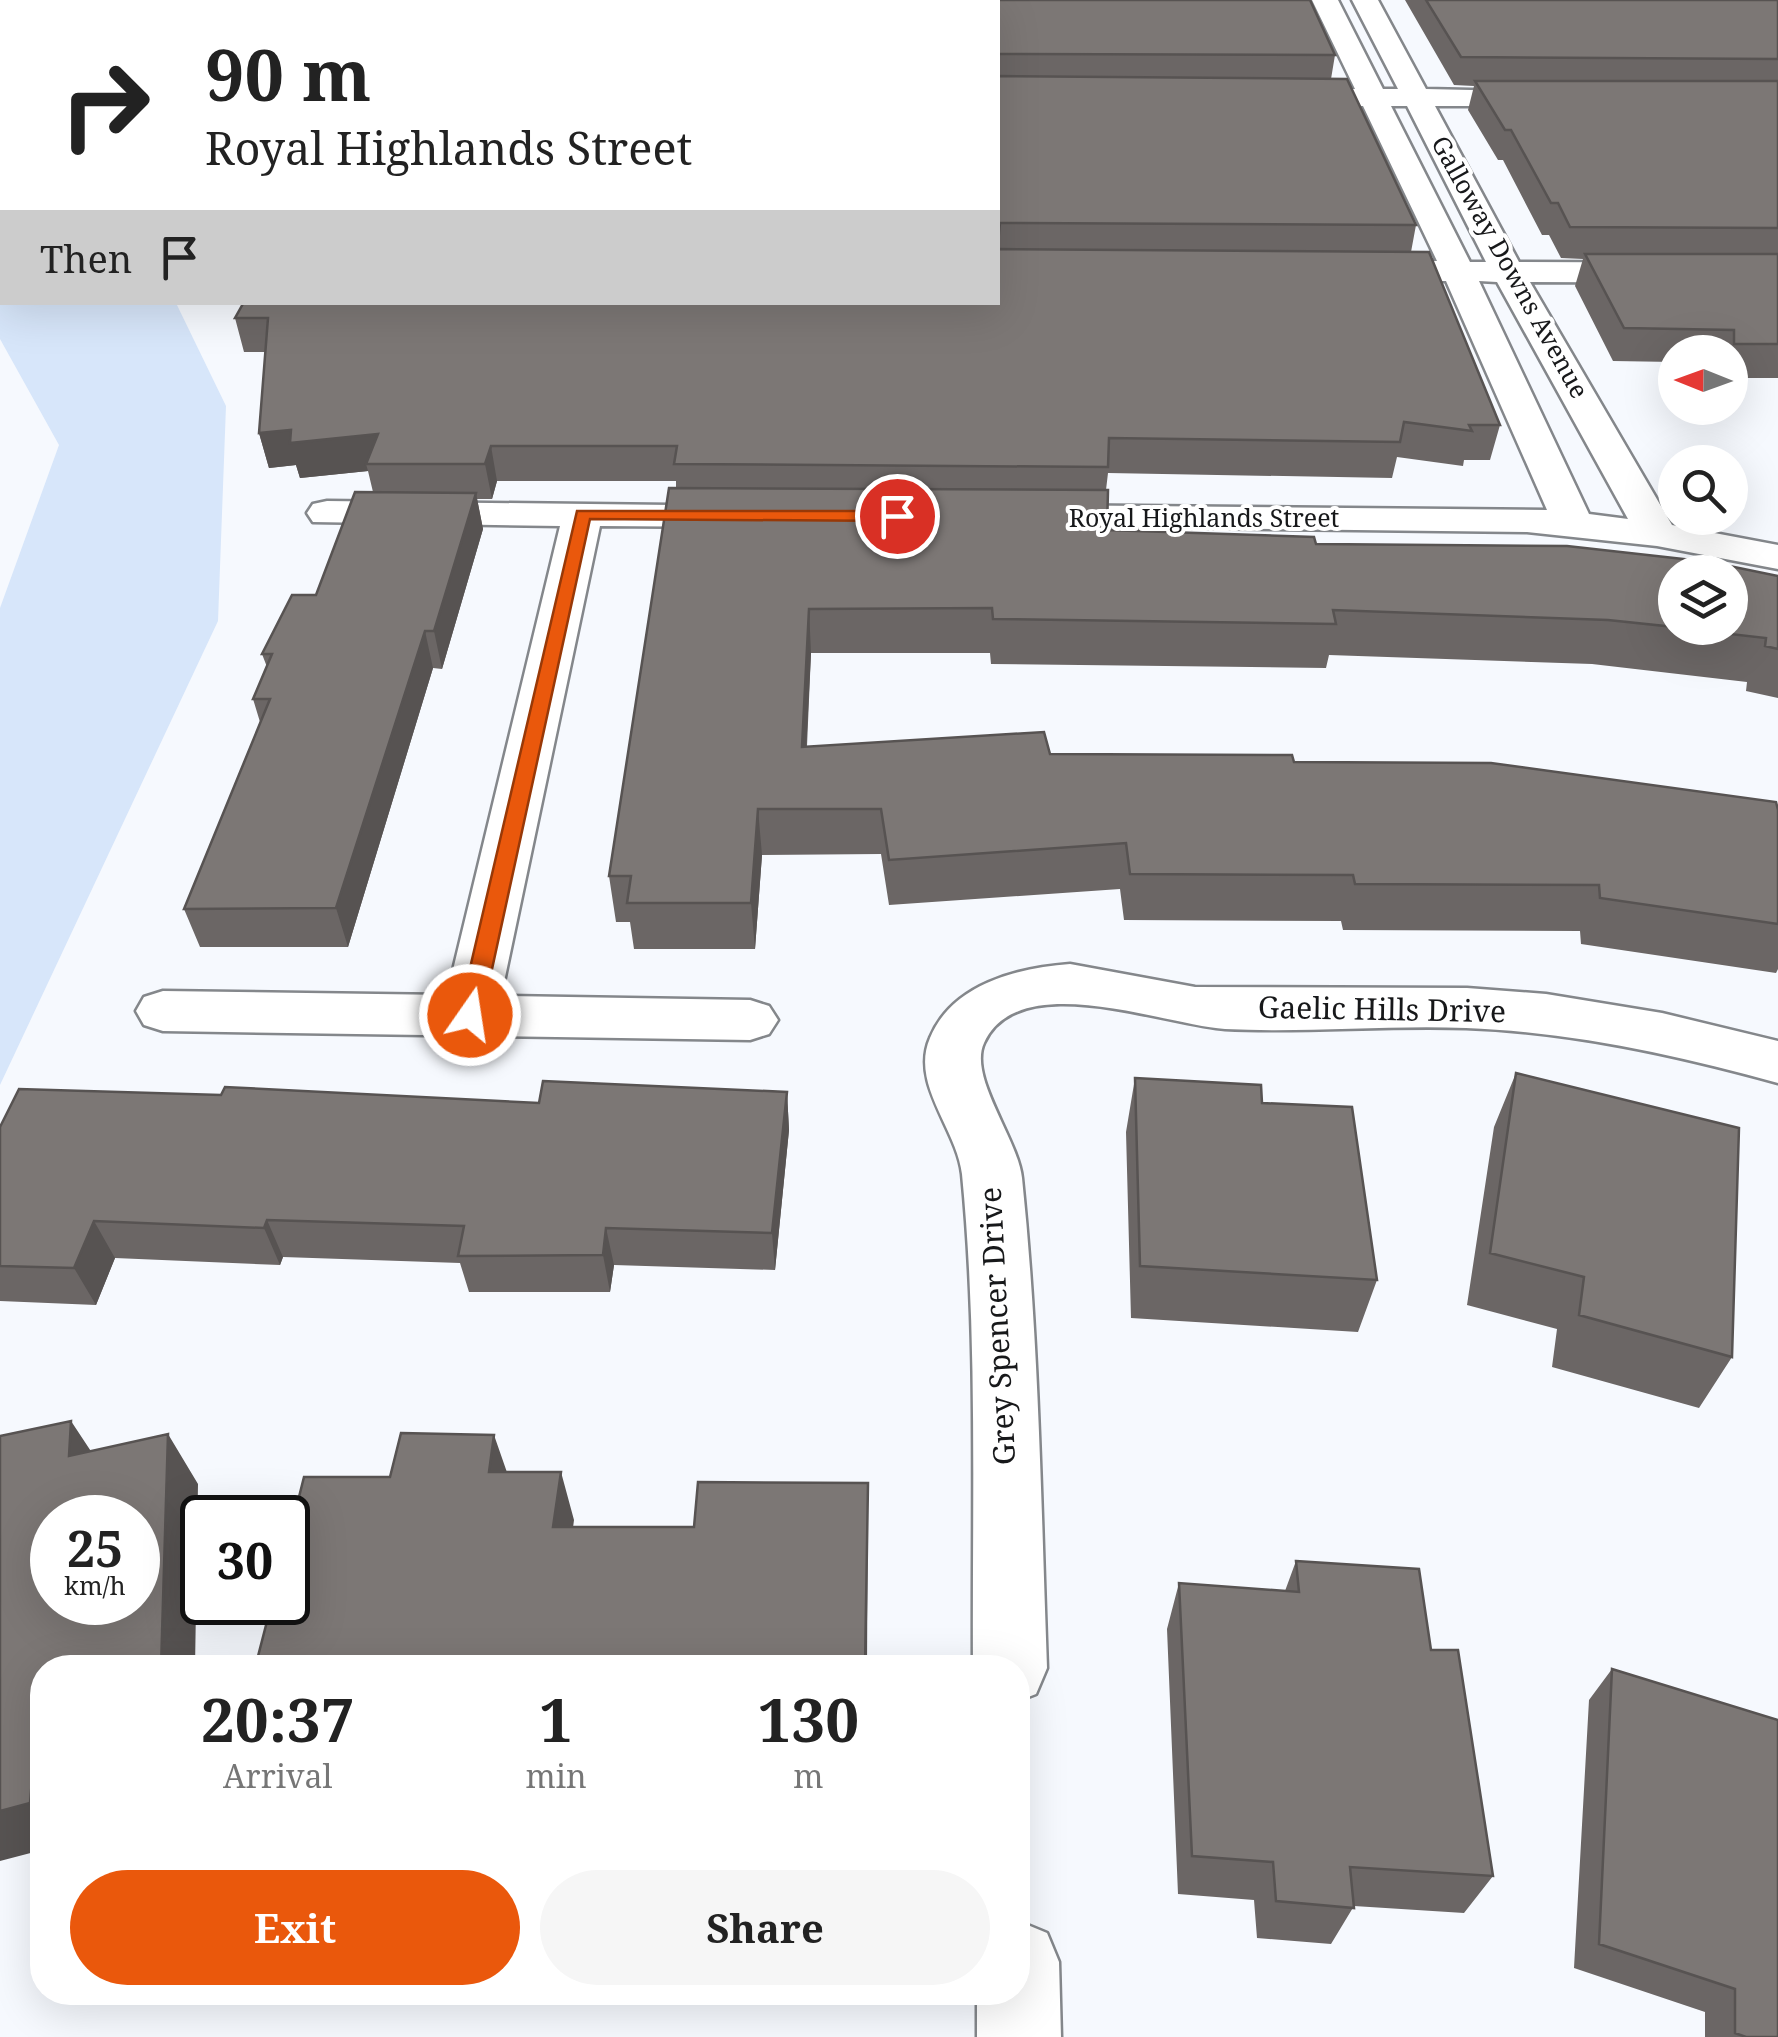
<!DOCTYPE html>
<style>
:root{--surface:#fff;--page:#f6f6f6;--text:#222;--muted:#767676;--accent:#ea580c}
body{margin:0;font-family:"Noto Serif",serif;background:var(--page);color:var(--text);height:100vh;display:flex;flex-direction:column;font-size:38px;white-space:nowrap}
*{box-sizing:border-box;margin:0}
p{font-size:32px;color:var(--muted)}
.icon{flex:none;width:55px;height:55px;fill:none;stroke:currentColor;stroke-width:2;stroke-linecap:round;stroke-linejoin:round}
.map{position:relative;flex:1;overflow:hidden}
.sheet{position:absolute;left:30px;top:1655px;width:1000px;height:350px;display:flex;flex-direction:column;background:var(--surface);border-radius:40px;box-shadow:0 10px 40px #0002}
.sheet>*{flex:none}
.banner{position:absolute;left:0px;top:0px;width:1000px;height:305px;box-shadow:0 10px 40px #0002;background:#fff;color:var(--text);overflow:hidden}
.needle{width:65px;rotate:271deg}
.fabs{position:absolute;left:1658px;top:335px;display:grid;gap:20px}
.fabs a{display:grid;place-items:center;width:90px;height:90px;border-radius:50%;background:var(--surface);box-shadow:0 10px 40px #0002;font-size:50px}
.speed{position:absolute;left:30px;top:1495px;display:flex;gap:20px;font-size:50px;font-weight:700;text-align:center}
.speed>*{display:grid;place-content:center;width:130px;height:130px;border-radius:50%;background:var(--surface);box-shadow:0 10px 40px #0002;line-height:1}
.speed small{font-size:25px;font-weight:400}
.speed .limit{border:5px solid #111;border-radius:15px;background:#fff;color:#111}
.pin{position:absolute;display:grid;place-items:center;width:85px;height:85px;color:#fff;margin:-42px;border:5px solid #fff;border-radius:50%;box-shadow:0 2px 10px #0007}
.me{position:absolute;width:110px;margin:-55px;rotate:13deg;stroke-linejoin:round;filter:drop-shadow(0 0 8px #0008)}
.turn{display:flex;align-items:center;gap:35px;height:210px;padding:0 40px;font-size:45px}
.turn .icon{width:130px;height:130px;stroke-width:2.5}
.turn b{display:block;font-size:70px;line-height:85px}
.then{display:flex;align-items:center;height:95px;padding:0 40px;background:#0003;gap:20px;font-size:38px}
.eta{display:flex;justify-content:space-evenly;align-items:center;height:170px;text-align:center}
.eta b{font-size:60px;font-weight:700;line-height:70px}
.button{display:flex;gap:20px;margin-top:auto;padding:20px 40px}
.button a{flex:1;height:115px;border-radius:60px;background:var(--accent);color:#fff;font-size:40px;font-weight:700;line-height:115px;text-align:center}
.button a+a{background:var(--page);color:var(--text)}
.map>svg:first-child{display:block}
.green{fill:#d7e6fa}
.lines{fill:none;stroke-linecap:round;stroke-linejoin:round}
.street-casing{stroke:#84878b;stroke-width:5}
.street{fill:#fff;fill-rule:evenodd}
.wall{fill:#6b6665}
.shaded-wall{fill:#575352}
.building{fill:#7c7775;stroke:#575352;stroke-width:2.5;fill-rule:evenodd}
.route{fill:#ea580c;stroke:#983908;stroke-width:2.5}
.labels{text-anchor:middle;stroke-width:8;stroke-linejoin:round;paint-order:stroke}
.far-street-label{font-size:25px;fill:#17181a;stroke:#fff}
.street-label{font-size:30px;fill:#17181a;stroke:#fff}
</style>
<div class="map">
<svg width="1778" height="2037" viewBox="0 0 1778 2037">
<rect width="100%" height="100%" fill="#f6f9fe"/>
<path class="green" d="M 0,208 L 2,302 L 176,303 L 226,406 L 218,621 L 0,1085 L 0,608 L 59,445 L 0,339 Z"/>
<g class="lines">
<g class="street-casing">
<path id="street" d="M 1312,0 L 1338,0 L 1383,89 L 1398,89 L 1352,0 L 1378,0 L 1426,89 L 1555,92 L 1559,98 L 1545,106 L 1435,106 L 1519,262 L 1778,263 L 1778,283 L 1530,282 L 1672,525 L 1778,545 L 1778,569 L 1657,546 L 1527,532 L 1021,526 L 1015,517 L 1021,508 L 1035,505 L 1547,510 L 1446,281 L 1361,281 L 1349,278 L 1344,271 L 1349,264 L 1361,261 L 1437,261 L 1363,106 L 1281,105 L 1267,97 L 1281,89 L 1355,89 ZM 1391,106 L 1407,106 L 1486,262 L 1470,262 ZM 1479,281 L 1497,282 L 1628,519 L 1589,514 Z
M 327,501 L 753,506 L 759,515 L 753,524 L 739,527 L 600,526 L 501,996 L 750,1000 L 769,1006 L 778,1020 L 769,1034 L 750,1040 L 163,1031 L 144,1025 L 136,1011 L 144,997 L 163,991 L 447,995 L 560,526 L 313,522 L 307,513 L 313,504 Z
M 1070,964 L 1195,987 L 1467,988 L 1546,994 L 1662,1013 L 1778,1041 L 1778,1083 C 1676,1055 1572,1032 1466,1028 C 1386,1025 1305,1033 1225,1029 C 1165,1025 1018,967 984,1043 C 968,1077 1018,1139 1022,1178 C 1039,1341 1041,1504 1047,1668 L 1036,1694 L 1018,1701 L 1018,1668 L 973,1668 C 972,1504 978,1338 962,1174 C 957,1129 910,1084 930,1038 C 952,984 1017,968 1070,964 Z
M 1018,1921 L 1047,1933 L 1059,1962 L 1061,2037 L 977,2037 L 977,1992 L 1018,1992 Z"/>
</g>
<use href="#street" class="street"/>
</g>
<path class="wall" d="M 0,0 L 1335,55 L 1331,79 L 1416,225 L 1411,252 L 1500,425 L 1490,460 L 1464,460 L 1463,466 L 1397,457 L 1392,478 L 1108,473 L 1106,490 L 1107,530 L 1778,576 L 1778,698 L 1746,691 L 1747,682 L 1592,664 L 1329,655 L 1326,668 L 991,664 L 990,653 L 811,653 L 807,746 L 1294,762 L 1778,810 L 1778,969 L 1776,973 L 1581,944 L 1580,931 L 1343,930 L 1341,921 L 1124,920 L 1120,889 L 889,905 L 881,854 L 762,855 L 755,949 L 634,949 L 630,922 L 616,922 L 609,876 L 676,488 L 676,481 L 497,481 L 492,499 L 477,499 L 483,529 L 442,669 L 433,668 L 348,947 L 200,947 L 184,909 L 260,722 L 253,699 L 267,667 L 262,654 L 316,595 L 373,492 L 368,471 L 300,478 L 296,465 L 269,468 L 259,433 L 265,352 L 244,352 L 235,318 L 998,302 L 2,2 L 2,161 L 0,160 Z
M 1405,0 L 1778,0 L 1778,378 L 1730,378 L 1730,352 L 1675,352 L 1675,362 L 1613,361 L 1575,286 L 1583,259 L 1561,258 L 1549,235 L 1542,235 L 1503,160 L 1498,160 L 1468,110 L 1474,86 L 1454,85 Z
M 1516,1073 L 1732,1357 L 1699,1408 L 1552,1367 L 1557,1329 L 1467,1305 L 1494,1127 Z
M 1135,1078 L 1262,1103 L 1377,1280 L 1358,1332 L 1131,1318 L 1126,1132 Z
M 787,1092 L 789,1130 L 775,1270 L 614,1265 L 610,1292 L 469,1292 L 460,1263 L 283,1257 L 280,1265 L 115,1258 L 96,1305 L 0,1301 L 0,1127 L 221,1095 L 539,1103 Z
M 1296,1561 L 1431,1650 L 1493,1876 L 1464,1913 L 1354,1906 L 1331,1944 L 1257,1938 L 1254,1900 L 1178,1894 L 1167,1629 L 1179,1583 L 1285,1591 Z
M 1612,1669 L 1778,2037 L 1705,2037 L 1705,2012 L 1574,1968 L 1589,1700 Z"/>
<path class="shaded-wall" d="M 291,430 L 378,434 L 366,464 L 368,471 L 300,478 L 296,465 L 269,468 L 259,433 Z
M 491,446 L 497,481 L 492,499 L 485,464 Z
M 476,493 L 483,529 L 442,669 L 434,631 Z
M 809,609 L 811,653 L 804,792 L 802,747 Z
M 425,631 L 433,668 L 348,947 L 336,908 Z
M 758,809 L 762,855 L 755,949 L 751,903 Z
M 787,1092 L 789,1130 L 775,1270 L 772,1233 Z
M 267,1220 L 283,1257 L 280,1265 L 264,1228 Z
M 94,1221 L 115,1258 L 96,1305 L 74,1268 Z
M 606,1228 L 614,1265 L 610,1292 L 603,1255 Z
M 71,1421 L 104,1471 L 69,1456 Z
M 168,1434 L 198,1484 L 195,1668 L 161,1668 Z
M 494,1435 L 511,1484 L 489,1472 Z
M 561,1472 L 574,1520 L 567,1574 L 553,1527 Z
M 868,1483 L 867,1668 L 865,1668 Z
M 42,1720 L 42,1850 L 0,1861 L 0,1811 L 37,1721 Z"/>
<path class="building" d="M 0,0 L 1310,0 L 1335,55 L 999,54 L 998,68 L 998,2 L 2,2 L 2,134 L 0,133 Z
M 1426,0 L 1778,0 L 1778,59 L 1461,57 Z
M 998,76 L 1347,79 L 1416,225 L 1000,223 L 998,243 Z
M 1475,81 L 1778,81 L 1778,228 L 1570,227 L 1558,203 L 1551,203 L 1511,130 L 1505,130 Z
M 998,249 L 1429,252 L 1500,425 L 1469,425 L 1472,431 L 1404,422 L 1400,442 L 1109,438 L 1108,467 L 674,464 L 677,446 L 491,446 L 485,464 L 366,464 L 378,434 L 290,443 L 291,430 L 259,433 L 268,318 L 235,318 L 244,302 L 998,302 Z
M 1585,254 L 1778,254 L 1778,344 L 1734,344 L 1734,330 L 1624,328 Z
M 669,488 L 1108,490 L 1107,530 L 1314,537 L 1316,544 L 1567,546 L 1710,562 L 1778,576 L 1778,649 L 1765,646 L 1766,638 L 1677,628 L 1730,628 L 1730,572 L 1675,572 L 1675,627 L 1608,620 L 1333,610 L 1336,624 L 993,619 L 992,608 L 809,609 L 802,747 L 1044,732 L 1050,754 L 1292,755 L 1294,762 L 1491,763 L 1776,802 L 1778,810 L 1778,924 L 1600,898 L 1599,885 L 1355,884 L 1353,875 L 1130,874 L 1126,843 L 889,860 L 881,809 L 758,809 L 751,903 L 627,903 L 631,876 L 609,876 Z
M 355,492 L 476,493 L 434,631 L 425,631 L 336,908 L 184,909 L 270,699 L 253,699 L 272,654 L 262,654 L 292,595 L 316,595 Z
M 1516,1073 L 1739,1128 L 1732,1357 L 1579,1315 L 1584,1277 L 1490,1253 Z
M 1135,1078 L 1261,1085 L 1262,1103 L 1352,1107 L 1377,1280 L 1140,1266 Z
M 543,1081 L 787,1092 L 772,1233 L 606,1228 L 603,1255 L 458,1256 L 464,1226 L 267,1220 L 264,1228 L 94,1221 L 74,1268 L 0,1266 L 0,1127 L 19,1089 L 221,1095 L 225,1087 L 539,1103 Z
M 71,1421 L 69,1456 L 168,1434 L 161,1668 L 42,1668 L 42,1720 L 37,1721 L 30,1803 L 0,1811 L 0,1436 ZM 52,1518 L 138,1518 L 138,1602 L 52,1602 Z
M 401,1433 L 494,1435 L 489,1472 L 561,1472 L 553,1527 L 694,1527 L 698,1482 L 868,1483 L 865,1668 L 255,1668 L 272,1602 L 288,1602 L 288,1541 L 304,1477 L 390,1477 Z
M 1296,1561 L 1419,1569 L 1431,1650 L 1458,1650 L 1493,1876 L 1350,1867 L 1354,1908 L 1276,1901 L 1273,1862 L 1192,1856 L 1179,1583 L 1299,1592 Z
M 1612,1669 L 1778,1720 L 1778,2037 L 1746,2037 L 1735,2033 L 1735,1989 L 1599,1944 Z"/>
<path class="route" d="M 577,511 L 897,511 L 905,516 L 897,521 L 590,519 L 482,1015 L 470,1024 L 459,1015 Z"/>
<g class="labels">
<g class="far-street-label">
<text transform="translate(1510 267) rotate(61)" y="9">Galloway Downs Avenue</text>
<text x="1204" y="527">Royal Highlands Street</text>
</g>
<g class="street-label">
<text transform="translate(1382 1010) rotate(1)" y="10">Gaelic Hills Drive</text>
<text transform="translate(998 1326) rotate(-93)" y="10">Grey Spencer Drive</text>
</g>
</g>
</svg>
<div class="fabs">
<a><svg class="needle" viewBox="-14 -14 28 28"><path d="M0-13l5 13h-10z" fill="#e53935"/><path d="M0 13l5-13h-10z" fill="#767676"/></svg></a>
<a><svg class="icon" aria-label="search" viewBox="0 0 24 24"><circle cx="10" cy="10" r="6"/><path d="M15 15l6 6"/></svg></a>
<a><svg class="icon" aria-label="layers" viewBox="0 0 24 24"><path d="M12 4l9 5-9 5-9-5zM3 14l9 5 9-5"/></svg></a>
</div>
<div class="speed"><div>25<small>km/h</small></div><div class="limit">30</div></div>
<div class="pin" style="left:897px;top:516px;background:#d93025"><svg class="icon" aria-label="arrive" viewBox="0 0 24 24"><path d="M6 21V4h12l-3 4 3 4H6"/></svg></div>
<svg class="me" style="left:470px;top:1015px" viewBox="-20 -20 40 40"><circle r="17" fill="#ea580c" stroke="#fff" stroke-width="3"/><path d="M0-11L8 9 0 5-8 9z" fill="#fff"/></svg>
<div class="banner">
<div class="turn"><svg class="icon" aria-label="right" viewBox="0 0 24 24"><path d="M7 20v-9h11M14 6l5 5-5 5"/></svg><div><b>90 m</b>Royal Highlands Street</div></div>
<div class="then">Then<svg class="icon" aria-label="arrive" viewBox="0 0 24 24"><path d="M6 21V4h12l-3 4 3 4H6"/></svg></div>
</div>
<section class="sheet">
<div class="eta">
<div><b>20:37</b><p>Arrival</p></div>
<div><b>1</b><p>min</p></div>
<div><b>130</b><p>m</p></div>
</div>
<div class="button"><a>Exit</a><a>Share</a></div>
</section>
</div>
